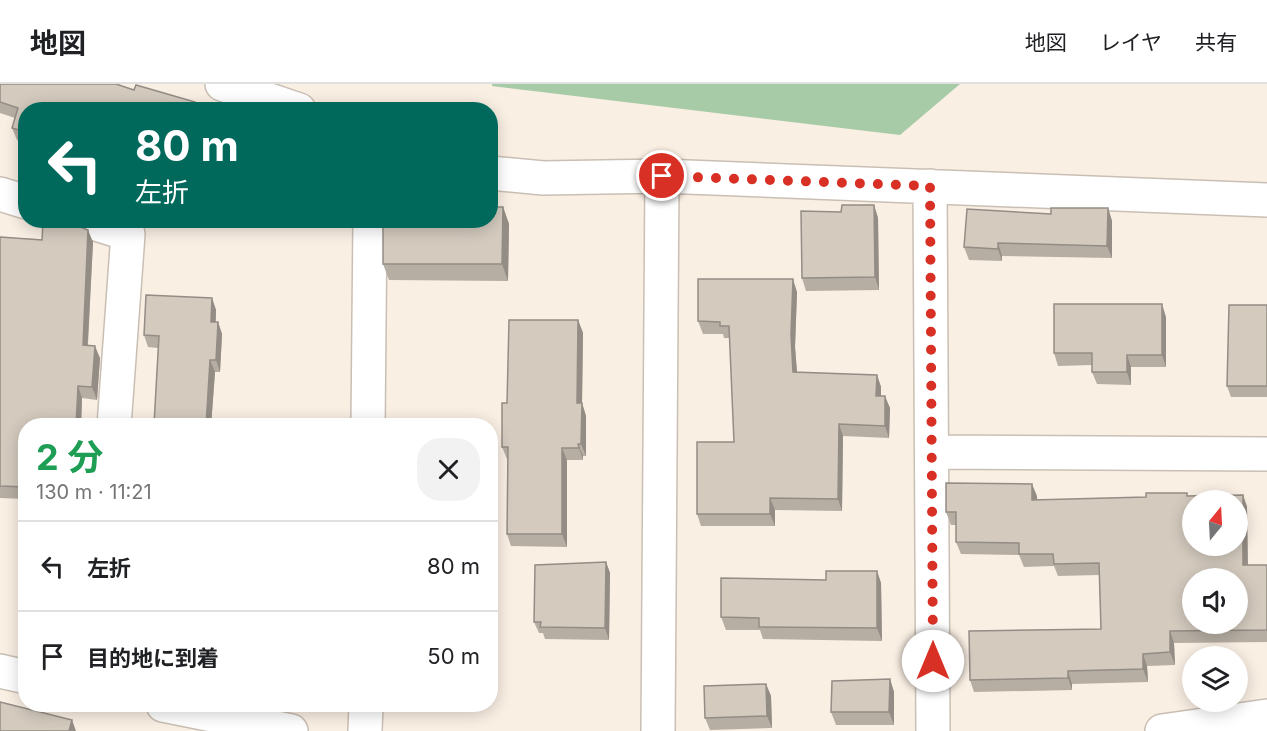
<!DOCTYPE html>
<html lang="ja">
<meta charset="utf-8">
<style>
:root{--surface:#fff;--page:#f2f2f2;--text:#202124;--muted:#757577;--line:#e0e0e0}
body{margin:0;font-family:Inter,"Noto Sans JP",sans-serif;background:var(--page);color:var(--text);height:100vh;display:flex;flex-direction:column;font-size:22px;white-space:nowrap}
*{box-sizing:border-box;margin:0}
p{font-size:20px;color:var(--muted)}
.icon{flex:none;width:33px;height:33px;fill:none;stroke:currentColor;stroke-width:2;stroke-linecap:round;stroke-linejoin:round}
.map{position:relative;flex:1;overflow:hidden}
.side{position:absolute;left:18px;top:334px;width:480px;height:294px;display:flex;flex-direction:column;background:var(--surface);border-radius:24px;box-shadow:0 3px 15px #0003}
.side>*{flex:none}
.top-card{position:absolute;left:18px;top:18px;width:480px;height:126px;border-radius:24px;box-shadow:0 3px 15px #0003;background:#00695c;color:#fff;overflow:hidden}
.needle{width:39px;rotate:18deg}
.controls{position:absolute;left:1182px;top:406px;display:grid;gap:12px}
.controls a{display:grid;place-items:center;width:66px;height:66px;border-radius:50%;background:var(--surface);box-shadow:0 3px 15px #0003;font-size:30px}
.pin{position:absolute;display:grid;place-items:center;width:51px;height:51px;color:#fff;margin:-26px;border:3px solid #fff;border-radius:50%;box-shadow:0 2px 6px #0007}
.me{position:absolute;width:66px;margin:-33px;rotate:0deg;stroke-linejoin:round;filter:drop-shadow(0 0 4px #0008)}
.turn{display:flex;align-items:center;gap:21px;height:126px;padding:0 18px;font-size:27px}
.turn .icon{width:78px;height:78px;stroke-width:2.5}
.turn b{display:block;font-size:42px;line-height:51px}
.round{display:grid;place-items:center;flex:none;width:63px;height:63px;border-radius:24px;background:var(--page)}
.head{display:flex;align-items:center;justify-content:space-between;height:102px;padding:0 18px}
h1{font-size:36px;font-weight:700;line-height:45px;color:#1e9e55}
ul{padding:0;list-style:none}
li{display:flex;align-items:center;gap:18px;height:90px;padding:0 18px;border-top:2px solid var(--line)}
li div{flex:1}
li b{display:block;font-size:22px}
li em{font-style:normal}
header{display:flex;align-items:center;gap:36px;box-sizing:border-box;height:84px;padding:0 30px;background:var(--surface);border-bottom:2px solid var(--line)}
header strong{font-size:28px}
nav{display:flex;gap:33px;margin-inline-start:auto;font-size:21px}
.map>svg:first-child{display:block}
.forest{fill:#a7caa7}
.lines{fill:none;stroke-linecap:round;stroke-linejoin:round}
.minor-casing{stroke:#cabfb4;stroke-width:36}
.minor{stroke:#fff;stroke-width:33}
.wall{fill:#b6aea3}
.shaded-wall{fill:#948d85}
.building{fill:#d4cabe;stroke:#948d85;stroke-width:1.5;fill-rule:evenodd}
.route{stroke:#d93025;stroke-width:10;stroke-dasharray:0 18}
</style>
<header>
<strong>地図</strong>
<nav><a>地図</a><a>レイヤ</a><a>共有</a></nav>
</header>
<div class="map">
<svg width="1267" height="647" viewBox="0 0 1267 647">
<rect width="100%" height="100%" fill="#faefe3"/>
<path class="forest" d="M 492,0 L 960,0 L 900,51 L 492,2 Z"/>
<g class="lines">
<g class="minor-casing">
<path id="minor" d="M 222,0 L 299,26
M 490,89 L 543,94 L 662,92 L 1267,116
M 930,102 L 933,647
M 0,110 L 26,118
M 84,136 L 128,150 L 114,342
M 368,342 L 370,136
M 932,368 L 1267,370
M 0,587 L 26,593
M 163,621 L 291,647
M 365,647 L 366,621
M 658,647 L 662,92
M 1162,647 L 1267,632"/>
</g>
<use href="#minor" class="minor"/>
</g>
<path class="wall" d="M 0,0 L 134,6 L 195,18 L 198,26 L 26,26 L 26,59 L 17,56 L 12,44 L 15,34 L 0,29 Z
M 874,121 L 878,134 L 879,206 L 806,207 L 802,194 L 841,128 Z
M 503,123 L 509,140 L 508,197 L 389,196 L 383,180 Z
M 1108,124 L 1112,137 L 1112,174 L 1002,172 L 1002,177 L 969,176 L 964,163 L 1051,130 Z
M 0,153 L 93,158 L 88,261 L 100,274 L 97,316 L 82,314 L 81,342 L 26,342 L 26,533 L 24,533 L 19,521 L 25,415 L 0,414 Z
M 797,208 L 795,263 L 797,289 L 877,291 L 881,303 L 881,312 L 890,324 L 889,354 L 843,352 L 842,427 L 775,426 L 775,442 L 701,442 L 697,430 L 734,358 L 730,254 L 724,254 L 723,250 L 703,250 L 698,237 Z
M 212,214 L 216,226 L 216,238 L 218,238 L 222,250 L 220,288 L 215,288 L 211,342 L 155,342 L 154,340 L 158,264 L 148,263 L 144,251 Z
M 1267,221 L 1267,313 L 1231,313 L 1227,302 Z
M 1166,233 L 1166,283 L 1131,283 L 1131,301 L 1097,300 L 1092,288 L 1092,281 L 1058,282 L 1054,269 Z
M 578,236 L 583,249 L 582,319 L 586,332 L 586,372 L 583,372 L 583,376 L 567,376 L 567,463 L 511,462 L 507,450 L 508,376 L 507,375 L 502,363 L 507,319 Z
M 1243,411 L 1247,423 L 1248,481 L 1267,481 L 1267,558 L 1174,559 L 1175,581 L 1147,582 L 1148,598 L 1072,600 L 1072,606 L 974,608 L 970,596 L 1101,545 L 1099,491 L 1058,492 L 1054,482 L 1024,483 L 1019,471 L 961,470 L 956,458 L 956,441 L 951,441 L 946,428 L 1037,412 L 1037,416 Z
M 606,478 L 610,489 L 609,556 L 545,555 L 543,549 L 539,549 L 534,538 Z
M 877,487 L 881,499 L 882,557 L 763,555 L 760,546 L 726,546 L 721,533 L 826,496 Z
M 890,595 L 894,608 L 894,641 L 836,641 L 831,628 Z
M 766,600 L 771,612 L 772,644 L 710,646 L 705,634 Z"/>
<path class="shaded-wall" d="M 195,18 L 198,26 L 193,26 Z
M 874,121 L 878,134 L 879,206 L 875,193 Z
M 503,123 L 509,140 L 508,197 L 502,180 Z
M 1108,124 L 1112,137 L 1112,174 L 1107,162 Z
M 88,146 L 93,158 L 87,273 L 83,261 Z
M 998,159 L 1002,172 L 1002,177 L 998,165 Z
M 793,195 L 797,208 L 795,263 L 798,301 L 793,288 L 791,251 Z
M 212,214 L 216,226 L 215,250 L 211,238 Z
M 1162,220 L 1166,233 L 1166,283 L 1162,271 Z
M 578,236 L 583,249 L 582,319 L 586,332 L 586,372 L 581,360 L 577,319 Z
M 218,238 L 222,250 L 220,288 L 216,276 Z
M 95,262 L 100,274 L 97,316 L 92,303 Z
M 1127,271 L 1131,283 L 1131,301 L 1127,288 Z
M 210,276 L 215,288 L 211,342 L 206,342 Z
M 877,291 L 881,303 L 881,324 L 876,312 Z
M 78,302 L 82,314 L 81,342 L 76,342 Z
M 885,312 L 890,324 L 889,354 L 885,342 Z
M 839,340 L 843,352 L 842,427 L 838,415 Z
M 578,360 L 583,372 L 583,376 L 579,364 Z
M 562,364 L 567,376 L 567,463 L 562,450 Z
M 1032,400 L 1037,412 L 1037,429 L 1032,416 Z
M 1243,411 L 1247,423 L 1248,494 L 1243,481 Z
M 770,414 L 775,426 L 775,442 L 770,430 Z
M 606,478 L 610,489 L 609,556 L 605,544 Z
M 877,487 L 881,499 L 882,557 L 877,544 Z
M 1170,547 L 1174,559 L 1175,581 L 1170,568 Z
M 1143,570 L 1147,582 L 1148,598 L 1143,585 Z
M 1068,587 L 1072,600 L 1072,606 L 1068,594 Z
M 890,595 L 894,608 L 894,641 L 889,628 Z
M 766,600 L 771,612 L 772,644 L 767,632 Z
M 72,636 L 76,647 L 69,647 Z"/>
<path class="building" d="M 0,0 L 116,0 L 134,6 L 136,1 L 195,18 L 193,26 L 26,26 L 26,48 L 12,44 L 18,24 L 0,18 Z
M 842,121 L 874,121 L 875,193 L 802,194 L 801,127 L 841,128 Z
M 490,123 L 503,123 L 502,180 L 383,180 L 383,136 L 490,136 Z
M 1051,124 L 1108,124 L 1107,162 L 998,159 L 998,165 L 964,163 L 967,125 L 1051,130 Z
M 43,137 L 68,138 L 88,146 L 83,261 L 95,262 L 92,303 L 78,302 L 76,342 L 26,342 L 26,521 L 19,521 L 25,403 L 0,402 L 0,153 L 42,156 Z
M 698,195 L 793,195 L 791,251 L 793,288 L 877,291 L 876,312 L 885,312 L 885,342 L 839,340 L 838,415 L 770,414 L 770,430 L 697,430 L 697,358 L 734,358 L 729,242 L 720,242 L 720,238 L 698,237 Z
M 146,211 L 212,214 L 211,238 L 218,238 L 216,276 L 210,276 L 206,342 L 157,342 L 157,340 L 154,340 L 159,252 L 144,251 Z
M 1054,220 L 1162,220 L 1162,271 L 1127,271 L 1127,288 L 1092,288 L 1092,269 L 1054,269 Z
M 1229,221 L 1267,221 L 1267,302 L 1227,302 Z
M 509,236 L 578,236 L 577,319 L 582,319 L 581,360 L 578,360 L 579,364 L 562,364 L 562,450 L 507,450 L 508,363 L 502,363 L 502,319 L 507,319 Z
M 946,399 L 1032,400 L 1032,416 L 1146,413 L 1146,409 L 1187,409 L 1187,412 L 1243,411 L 1243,481 L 1267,481 L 1267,546 L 1170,547 L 1170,568 L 1143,570 L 1143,585 L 1068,587 L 1068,594 L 970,596 L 969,547 L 1101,545 L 1099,479 L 1054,480 L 1053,470 L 1019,470 L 1019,459 L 956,458 L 956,428 L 946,428 ZM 1192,417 L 1238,417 L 1238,462 L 1192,462 ZM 1192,495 L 1238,495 L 1238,540 L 1192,540 Z
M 606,478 L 605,544 L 540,543 L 541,538 L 534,538 L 535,481 Z
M 826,487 L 877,487 L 877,544 L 759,543 L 759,534 L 721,533 L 721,494 L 826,496 Z
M 890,595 L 889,628 L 831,628 L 832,597 Z
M 766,600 L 767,632 L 705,634 L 704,602 Z
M 0,618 L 72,636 L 69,647 L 0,647 Z"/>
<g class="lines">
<path class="route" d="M 662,92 L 930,102 L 933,577"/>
</g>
</svg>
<div class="controls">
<a><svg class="needle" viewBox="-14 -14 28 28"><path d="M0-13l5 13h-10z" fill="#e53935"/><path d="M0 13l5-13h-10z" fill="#757577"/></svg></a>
<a><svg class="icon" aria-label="sound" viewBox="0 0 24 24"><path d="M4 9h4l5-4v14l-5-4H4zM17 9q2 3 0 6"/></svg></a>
<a><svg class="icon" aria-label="layers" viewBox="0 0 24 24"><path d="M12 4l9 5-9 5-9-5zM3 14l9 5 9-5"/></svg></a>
</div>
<div class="pin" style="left:662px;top:92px;background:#d93025"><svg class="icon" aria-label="arrive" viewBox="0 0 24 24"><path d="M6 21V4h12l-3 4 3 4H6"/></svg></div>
<svg class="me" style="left:933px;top:577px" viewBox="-20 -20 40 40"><circle r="19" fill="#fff"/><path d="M0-13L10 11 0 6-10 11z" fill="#d93025"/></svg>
<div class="top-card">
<div class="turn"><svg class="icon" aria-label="left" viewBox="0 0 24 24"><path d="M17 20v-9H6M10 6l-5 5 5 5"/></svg><div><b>80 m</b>左折</div></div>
</div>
<section class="side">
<div class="head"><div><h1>2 分</h1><p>130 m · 11:21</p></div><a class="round"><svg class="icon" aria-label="close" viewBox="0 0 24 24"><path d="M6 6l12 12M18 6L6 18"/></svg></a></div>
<ul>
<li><svg class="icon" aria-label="left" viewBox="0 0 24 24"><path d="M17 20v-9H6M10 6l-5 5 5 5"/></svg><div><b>左折</b></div><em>80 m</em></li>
<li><svg class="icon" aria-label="arrive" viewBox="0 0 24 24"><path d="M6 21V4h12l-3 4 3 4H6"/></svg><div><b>目的地に到着</b></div><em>50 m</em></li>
</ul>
</section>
</div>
